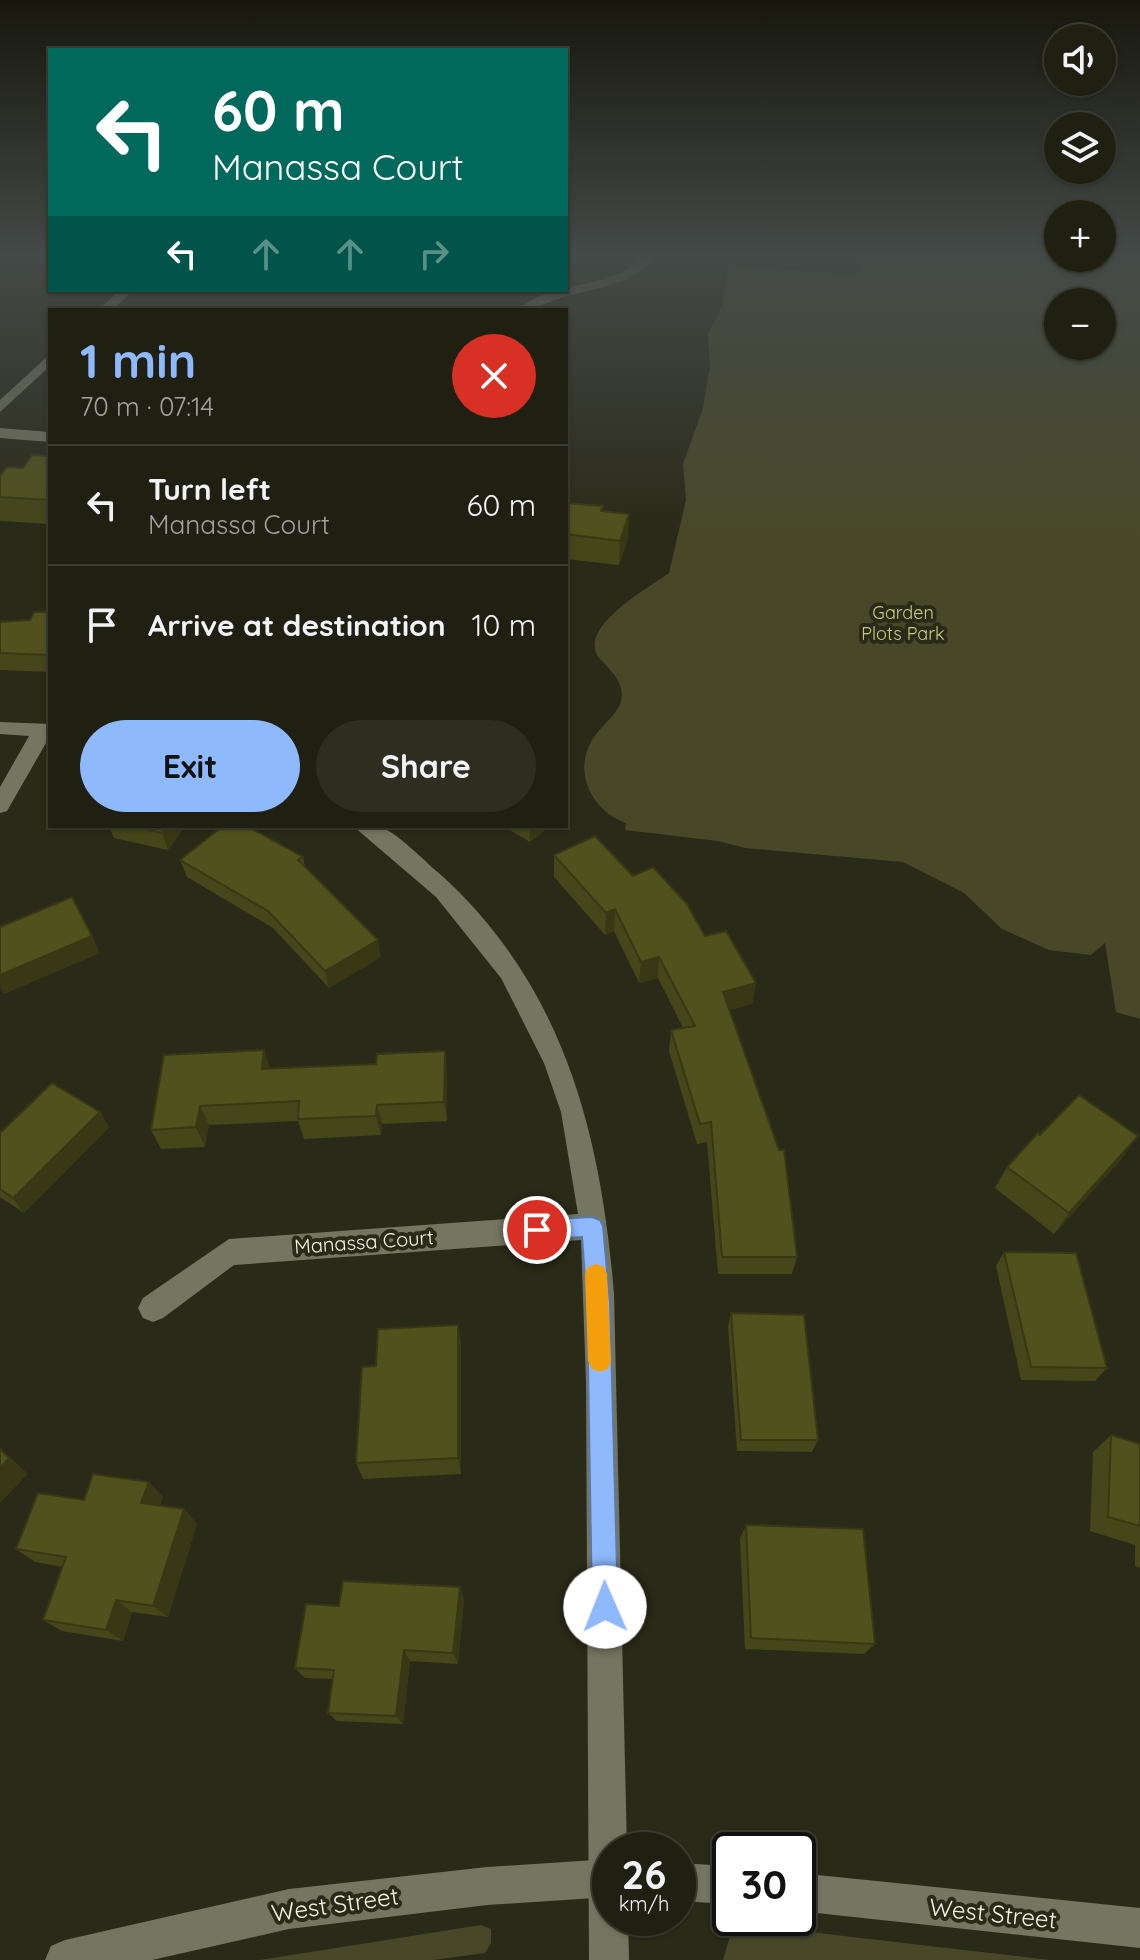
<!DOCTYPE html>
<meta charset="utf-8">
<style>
:root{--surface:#202012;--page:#2d2d20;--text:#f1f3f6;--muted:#a2a39f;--line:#3d3e32;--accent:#8eb9fd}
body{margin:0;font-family:Quicksand,sans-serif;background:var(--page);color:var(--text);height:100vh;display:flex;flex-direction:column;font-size:30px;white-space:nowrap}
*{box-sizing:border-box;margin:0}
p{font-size:26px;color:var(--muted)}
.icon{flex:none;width:44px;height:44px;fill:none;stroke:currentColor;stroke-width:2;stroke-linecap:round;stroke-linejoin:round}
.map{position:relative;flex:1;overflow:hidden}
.side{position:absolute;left:48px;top:308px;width:520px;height:520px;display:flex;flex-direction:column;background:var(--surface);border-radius:0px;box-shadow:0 2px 6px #0004,0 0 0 2px var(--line)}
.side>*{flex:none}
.hud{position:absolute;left:48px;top:48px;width:520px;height:244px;border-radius:0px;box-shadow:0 2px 6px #0004,0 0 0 2px var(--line);background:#00695c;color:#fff;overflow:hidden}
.tools{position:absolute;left:1044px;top:24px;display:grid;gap:16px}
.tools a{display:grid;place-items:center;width:72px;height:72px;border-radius:50%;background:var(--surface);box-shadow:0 2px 6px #0004,0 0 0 2px var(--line);font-size:40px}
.speed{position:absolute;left:592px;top:1832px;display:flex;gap:16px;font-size:40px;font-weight:700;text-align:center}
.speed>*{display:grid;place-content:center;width:104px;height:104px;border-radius:50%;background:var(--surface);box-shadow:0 2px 6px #0004,0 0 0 2px var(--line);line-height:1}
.speed small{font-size:20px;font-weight:400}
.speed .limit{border:4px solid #111;border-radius:12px;background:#fff;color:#111}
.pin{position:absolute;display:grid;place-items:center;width:68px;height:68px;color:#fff;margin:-34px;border:4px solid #fff;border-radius:50%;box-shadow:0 2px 8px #0007}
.me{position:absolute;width:88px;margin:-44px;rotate:359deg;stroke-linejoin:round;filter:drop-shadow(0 0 6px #0008)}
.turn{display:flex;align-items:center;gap:28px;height:168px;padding:0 32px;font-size:36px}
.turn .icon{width:104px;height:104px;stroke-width:2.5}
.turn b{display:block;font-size:56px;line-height:68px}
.lanes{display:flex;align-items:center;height:76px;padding:0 32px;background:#0003;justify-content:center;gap:40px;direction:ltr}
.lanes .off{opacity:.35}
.round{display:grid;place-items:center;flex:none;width:84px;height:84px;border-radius:42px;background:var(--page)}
.head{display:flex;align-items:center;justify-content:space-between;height:136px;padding:0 32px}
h1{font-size:48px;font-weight:700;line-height:60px;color:var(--accent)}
.cta{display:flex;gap:16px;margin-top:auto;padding:16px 32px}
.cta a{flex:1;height:92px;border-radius:48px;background:var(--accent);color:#111;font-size:32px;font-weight:700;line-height:92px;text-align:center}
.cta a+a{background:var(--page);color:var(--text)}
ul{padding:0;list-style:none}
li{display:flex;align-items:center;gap:24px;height:120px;padding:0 32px;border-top:2px solid var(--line)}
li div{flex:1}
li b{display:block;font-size:30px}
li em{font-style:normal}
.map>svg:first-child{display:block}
.green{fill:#484829;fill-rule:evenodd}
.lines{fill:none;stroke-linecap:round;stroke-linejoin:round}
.street{fill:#757661;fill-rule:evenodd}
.secondary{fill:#757661;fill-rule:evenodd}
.wall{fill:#454619}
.shaded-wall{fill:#383914}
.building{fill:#50511d;stroke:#383914;stroke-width:2}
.route{fill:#8eb9fd;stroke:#5c78a4;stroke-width:2}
.slow{fill:#f59e0b}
.labels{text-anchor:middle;stroke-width:8;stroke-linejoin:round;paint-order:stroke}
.far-park-label{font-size:18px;fill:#cacc7c;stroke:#2a2a18}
.street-label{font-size:20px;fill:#f5f6ea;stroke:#2a2a18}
.near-street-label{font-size:24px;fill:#f5f6ea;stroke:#2a2a18}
</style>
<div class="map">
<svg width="1140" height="1960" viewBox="0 0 1140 1960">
<rect width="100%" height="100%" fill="#2a2a18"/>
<path class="green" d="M 861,257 L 1140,257 L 1140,1019 L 1116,1012 L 1105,943 L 1091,955 L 1049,950 L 1002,929 L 964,893 L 903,862 L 745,848 L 718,841 L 625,830 L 626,823 C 593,812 572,773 592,740 C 599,728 619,713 621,701 C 625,683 612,672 600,659 C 574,629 650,587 669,573 L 686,500 L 683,464 L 703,408 L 710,367 L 708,335 L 721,307 L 729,266 L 858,275 ZM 1058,302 L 1102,302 L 1102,346 L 1058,346 Z
M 481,1925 L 491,1929 L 491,1943 L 485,1953 L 432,1960 L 260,1960 Z
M 749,1925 L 1051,1960 L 723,1960 L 731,1933 Z"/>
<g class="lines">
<path class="street" d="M 643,257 L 656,257 C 631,287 595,287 560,298 C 545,303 535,310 518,310 C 553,278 609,292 643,257 Z
M 120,290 L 134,290 L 113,310 L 98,310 Z
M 50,354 L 50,366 L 0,412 L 0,400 Z
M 0,428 L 50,432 L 50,442 L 0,438 Z
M 0,722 L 50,724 L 50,736 L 7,811 L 0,813 L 0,787 L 29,736 L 0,734 Z
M 353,826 C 361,826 370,824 378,826 C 395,830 425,862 440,874 C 564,986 601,1134 614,1294 L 627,1850 L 610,1850 L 610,1918 L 628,1918 L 629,1960 L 589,1960 L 586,1383 L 581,1240 L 234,1265 L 163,1318 L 153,1322 L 143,1318 L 138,1308 L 143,1298 L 229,1239 L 578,1214 L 561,1112 L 544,1063 L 501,978 L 436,897 Z"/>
<path class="secondary" d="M 610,1859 L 610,1897 L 487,1905 L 289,1929 L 152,1960 L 45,1960 L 51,1946 L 65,1940 L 289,1889 L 487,1867 Z
M 678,1863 L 730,1866 L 730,1904 L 678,1901 Z
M 798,1873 L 1140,1908 L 1140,1948 L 798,1911 Z"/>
</g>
<path class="wall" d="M 50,456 L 50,524 L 0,521 L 0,476 Z
M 566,503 L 628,539 L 619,565 L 566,559 Z
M 50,612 L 50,672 L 0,670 L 0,622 L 30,620 Z
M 109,826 L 185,826 L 168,850 L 114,838 Z
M 503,826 L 550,826 L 530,842 Z
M 554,855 L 633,876 L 705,936 L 756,983 L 752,1004 L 729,1010 L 797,1257 L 792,1274 L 718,1274 L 707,1142 L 697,1144 L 669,1051 L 671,1030 L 683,1028 L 658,978 L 639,983 L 614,931 L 605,935 L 554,877 Z
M 303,857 L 305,867 L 381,957 L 329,988 L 273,928 L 187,877 L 180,860 Z
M 445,1051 L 447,1071 L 447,1121 L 382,1124 L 381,1135 L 304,1139 L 298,1121 L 209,1125 L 205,1147 L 161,1149 L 151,1130 L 271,1069 L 376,1064 Z
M 100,1112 L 109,1127 L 24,1213 L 0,1197 L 0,1133 Z
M 1040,1135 L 1122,1158 L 1054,1234 L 995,1188 L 1007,1167 Z
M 1004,1252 L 1107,1368 L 1095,1381 L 1021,1380 L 996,1266 Z
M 731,1313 L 818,1440 L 812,1452 L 737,1451 L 728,1326 Z
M 458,1325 L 461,1344 L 461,1474 L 363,1479 L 356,1463 Z
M 1111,1435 L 1140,1444 L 1140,1568 L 1135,1566 L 1135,1545 L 1090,1531 L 1093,1452 Z
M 163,1497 L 160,1505 L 184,1509 L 197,1524 L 168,1617 L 132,1612 L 123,1641 L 62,1631 L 43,1620 L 63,1567 L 35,1562 L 16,1549 L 84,1500 Z
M 746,1525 L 875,1644 L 864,1654 L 745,1649 L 740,1539 Z
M 460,1587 L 464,1600 L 458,1664 L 410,1661 L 403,1724 L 337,1721 L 328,1713 L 333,1679 L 305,1678 L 295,1668 L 339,1606 Z"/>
<path class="shaded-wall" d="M 629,514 L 628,539 L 619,565 L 620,541 Z
M 167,826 L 185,826 L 168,850 L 162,833 Z
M 529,826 L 550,826 L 530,842 Z
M 615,909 L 614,931 L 605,935 L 606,913 Z
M 92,936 L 100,953 L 4,994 L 0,987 L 0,975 Z
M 378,940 L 381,957 L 329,988 L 325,971 Z
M 659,957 L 658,978 L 639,983 L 641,962 Z
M 756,983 L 752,1004 L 719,1013 L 723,992 Z
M 264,1050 L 271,1070 L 262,1069 Z
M 445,1051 L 447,1071 L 447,1121 L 444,1102 Z
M 377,1105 L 382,1124 L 381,1135 L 376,1116 Z
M 200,1106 L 209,1125 L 205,1147 L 196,1127 Z
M 100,1112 L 109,1127 L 24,1213 L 13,1198 Z
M 1138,1136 L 1122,1158 L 1054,1234 L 1069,1213 Z
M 458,1325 L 461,1344 L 461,1474 L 458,1458 Z
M 0,1448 L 28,1474 L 0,1503 Z
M 149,1482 L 163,1497 L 156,1517 L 141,1503 Z
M 184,1509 L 197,1524 L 168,1617 L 153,1606 Z
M 460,1587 L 464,1600 L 458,1664 L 453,1653 Z
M 116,1600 L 132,1612 L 123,1641 L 106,1630 Z
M 404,1650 L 410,1661 L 403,1724 L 396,1716 Z"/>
<path class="building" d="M 32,455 L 50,456 L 50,500 L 0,497 L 0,476 L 7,467 L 23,468 Z
M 566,503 L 603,506 L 601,511 L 629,514 L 620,541 L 566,534 Z
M 34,612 L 50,612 L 50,655 L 0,653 L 0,622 L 30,620 Z
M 131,826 L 167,826 L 162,833 Z
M 223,826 L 247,826 L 303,857 L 298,860 L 378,940 L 325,971 L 268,911 L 180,860 Z
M 595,836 L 633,876 L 653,867 L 687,904 L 705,936 L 726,931 L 756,983 L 723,992 L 779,1150 L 784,1150 L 797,1257 L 722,1257 L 711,1122 L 700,1124 L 671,1030 L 695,1026 L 659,957 L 641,962 L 615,909 L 606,913 L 554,855 Z
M 72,897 L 92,936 L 0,975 L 0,927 Z
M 264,1050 L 262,1069 L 376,1064 L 377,1054 L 445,1051 L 444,1102 L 377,1105 L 376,1116 L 298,1119 L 299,1101 L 200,1106 L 196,1127 L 151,1130 L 164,1055 Z
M 52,1083 L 100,1112 L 13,1198 L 0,1189 L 0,1133 Z
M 1079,1095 L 1138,1136 L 1069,1213 L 1007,1167 L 1038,1133 L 1040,1135 Z
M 1004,1252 L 1076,1253 L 1107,1368 L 1031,1367 Z
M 731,1313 L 804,1315 L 818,1440 L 741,1440 Z
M 458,1325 L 458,1458 L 356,1463 L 362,1367 L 376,1366 L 378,1329 Z
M 1111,1435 L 1140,1444 L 1140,1526 L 1108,1517 Z
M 0,1449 L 9,1458 L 0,1468 Z
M 93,1474 L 149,1482 L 141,1503 L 184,1509 L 153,1606 L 116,1600 L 106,1630 L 43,1620 L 66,1557 L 16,1549 L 38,1493 L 84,1500 Z
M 746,1525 L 863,1529 L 875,1644 L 751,1638 Z
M 343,1581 L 460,1587 L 453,1653 L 404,1650 L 396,1716 L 328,1713 L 334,1670 L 295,1668 L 306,1604 L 339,1606 Z"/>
<linearGradient id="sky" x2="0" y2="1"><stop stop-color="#17170d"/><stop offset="0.48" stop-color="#444a48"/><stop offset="1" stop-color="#444a48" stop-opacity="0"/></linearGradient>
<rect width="1140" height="531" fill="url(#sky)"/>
<path class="route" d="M 592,1217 L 600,1220 L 603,1226 L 610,1304 L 618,1607 L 614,1616 L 605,1620 L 596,1616 L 592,1607 L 587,1304 L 582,1237 L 537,1239 L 529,1236 L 526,1230 L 529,1223 L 537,1220 Z"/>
<path class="slow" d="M 596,1264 L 604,1267 L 607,1274 L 611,1361 L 608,1369 L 600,1372 L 592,1369 L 588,1361 L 585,1274 L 588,1267 Z"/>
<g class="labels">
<g class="far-park-label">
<text x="903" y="619">Garden<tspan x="903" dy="21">Plots Park</tspan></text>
</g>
<g class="street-label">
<text transform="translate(364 1242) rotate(-4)" y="7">Manassa Court</text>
</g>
<g class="near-street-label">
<text transform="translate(335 1905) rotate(-8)" y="8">West Street</text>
<text transform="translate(993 1914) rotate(6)" y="8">West Street</text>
</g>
</g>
</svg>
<div class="tools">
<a><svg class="icon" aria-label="sound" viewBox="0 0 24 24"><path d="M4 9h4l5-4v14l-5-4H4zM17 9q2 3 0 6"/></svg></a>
<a><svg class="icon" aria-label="layers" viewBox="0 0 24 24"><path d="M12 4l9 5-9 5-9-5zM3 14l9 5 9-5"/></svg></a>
<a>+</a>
<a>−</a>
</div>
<div class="speed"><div>26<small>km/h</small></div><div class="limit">30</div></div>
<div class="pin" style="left:537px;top:1230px;background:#d93025"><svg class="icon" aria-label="arrive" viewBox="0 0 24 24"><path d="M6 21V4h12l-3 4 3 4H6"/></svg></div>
<svg class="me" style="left:605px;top:1607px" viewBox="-20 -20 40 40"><circle r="19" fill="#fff"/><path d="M0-13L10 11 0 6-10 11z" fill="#8eb9fd"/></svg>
<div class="hud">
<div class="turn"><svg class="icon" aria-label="left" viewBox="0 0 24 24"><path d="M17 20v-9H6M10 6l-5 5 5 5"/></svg><div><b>60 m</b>Manassa Court</div></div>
<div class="lanes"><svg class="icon" aria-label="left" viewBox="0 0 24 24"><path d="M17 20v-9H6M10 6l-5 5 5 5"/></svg><svg class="icon off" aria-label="ahead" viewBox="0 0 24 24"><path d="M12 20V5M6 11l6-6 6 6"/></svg><svg class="icon off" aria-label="ahead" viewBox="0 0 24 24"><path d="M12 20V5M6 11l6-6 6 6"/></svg><svg class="icon off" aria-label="right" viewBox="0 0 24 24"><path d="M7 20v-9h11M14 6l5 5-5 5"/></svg></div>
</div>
<section class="side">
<div class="head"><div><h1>1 min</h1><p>70 m · 07:14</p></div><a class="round" style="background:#d93025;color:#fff"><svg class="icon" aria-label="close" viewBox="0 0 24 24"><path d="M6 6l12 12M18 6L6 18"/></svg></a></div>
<ul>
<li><svg class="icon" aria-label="left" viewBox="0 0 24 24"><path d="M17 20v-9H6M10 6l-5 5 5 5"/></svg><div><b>Turn left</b><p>Manassa Court</p></div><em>60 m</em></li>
<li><svg class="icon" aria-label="arrive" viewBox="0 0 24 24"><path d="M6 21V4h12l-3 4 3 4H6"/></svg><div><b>Arrive at destination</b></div><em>10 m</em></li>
</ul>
<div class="cta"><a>Exit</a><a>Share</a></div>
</section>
</div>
